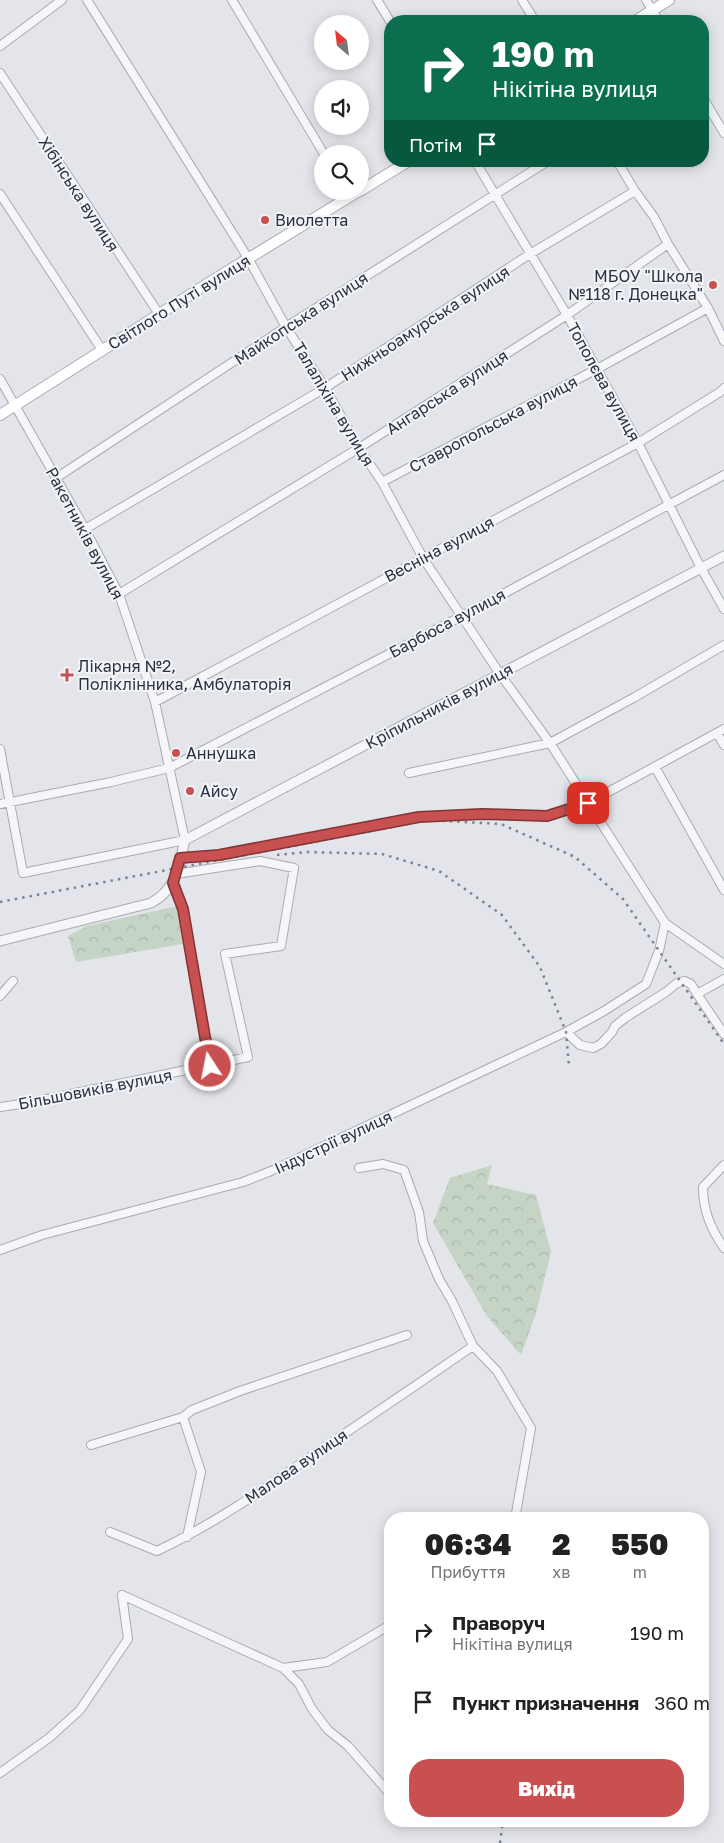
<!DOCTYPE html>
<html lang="uk">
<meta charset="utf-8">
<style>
:root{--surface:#fff;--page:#f6f6f6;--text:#222;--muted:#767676;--accent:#c85050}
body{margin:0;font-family:"Golos Text",sans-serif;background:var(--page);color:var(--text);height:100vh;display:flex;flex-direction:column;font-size:19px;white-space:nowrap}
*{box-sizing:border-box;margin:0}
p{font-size:16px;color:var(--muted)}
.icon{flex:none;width:28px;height:28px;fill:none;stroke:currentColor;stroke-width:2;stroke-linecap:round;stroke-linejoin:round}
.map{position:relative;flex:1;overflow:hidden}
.drawer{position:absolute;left:384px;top:1512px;width:325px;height:315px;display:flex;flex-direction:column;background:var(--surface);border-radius:20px;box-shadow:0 2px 12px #0003}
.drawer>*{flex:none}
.hud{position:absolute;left:384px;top:15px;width:325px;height:152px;border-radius:20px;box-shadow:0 2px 12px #0003;background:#0b6e4f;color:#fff;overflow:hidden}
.needle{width:32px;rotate:332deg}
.controls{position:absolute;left:314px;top:15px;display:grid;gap:10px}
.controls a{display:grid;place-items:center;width:55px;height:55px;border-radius:50%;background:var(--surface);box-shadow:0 2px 12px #0003;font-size:25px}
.pin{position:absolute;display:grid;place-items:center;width:42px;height:42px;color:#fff;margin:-21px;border-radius:10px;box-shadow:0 2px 8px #0006}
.me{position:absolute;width:55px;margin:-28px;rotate:349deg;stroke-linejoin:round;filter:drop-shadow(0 0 4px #0008)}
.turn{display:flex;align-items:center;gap:18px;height:105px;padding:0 25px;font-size:22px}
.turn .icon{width:65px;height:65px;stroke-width:2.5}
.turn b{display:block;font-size:35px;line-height:42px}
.then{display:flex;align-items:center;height:48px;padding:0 25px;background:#0003;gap:10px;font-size:19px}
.eta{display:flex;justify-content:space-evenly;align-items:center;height:85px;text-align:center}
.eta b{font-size:30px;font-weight:800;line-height:35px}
.primary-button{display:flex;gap:10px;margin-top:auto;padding:10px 25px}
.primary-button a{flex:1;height:58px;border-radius:20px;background:var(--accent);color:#fff;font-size:20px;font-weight:800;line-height:58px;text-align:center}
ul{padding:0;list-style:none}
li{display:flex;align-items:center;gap:15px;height:70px;padding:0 25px}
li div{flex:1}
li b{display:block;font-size:19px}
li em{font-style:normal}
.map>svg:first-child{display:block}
.forest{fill:url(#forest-crowns)}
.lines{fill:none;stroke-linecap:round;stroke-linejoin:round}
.minor-casing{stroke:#a8abb4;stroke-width:10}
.tertiary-casing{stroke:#a8abb4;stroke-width:11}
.secondary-casing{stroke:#a8abb4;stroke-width:12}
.minor{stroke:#f6f6f9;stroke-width:8}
.tertiary{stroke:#f6f6f9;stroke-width:9}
.secondary{stroke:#fff;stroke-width:10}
.rail{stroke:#7d8293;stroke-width:2.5;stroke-dasharray:2.5 5;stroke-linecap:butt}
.route-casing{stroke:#823434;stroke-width:12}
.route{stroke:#c85050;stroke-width:9}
.poi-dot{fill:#c85050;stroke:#f3f4f8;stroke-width:2}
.labels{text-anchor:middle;stroke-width:4;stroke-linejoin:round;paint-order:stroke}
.street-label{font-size:16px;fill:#2c3142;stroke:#f3f4f8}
.poi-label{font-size:16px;fill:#2c3142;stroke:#f3f4f8;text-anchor:start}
</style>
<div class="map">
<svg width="724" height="1843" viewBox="0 0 724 1843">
<defs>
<pattern id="forest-crowns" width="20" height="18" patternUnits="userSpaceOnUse" patternTransform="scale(1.25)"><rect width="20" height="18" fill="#c6d4c5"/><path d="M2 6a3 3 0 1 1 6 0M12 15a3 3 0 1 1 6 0" fill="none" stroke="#aab6aa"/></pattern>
</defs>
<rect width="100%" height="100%" fill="#e3e5ea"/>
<path class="forest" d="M 177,906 L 183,944 L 76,962 L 68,936 L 87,926 Z
M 492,1165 L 487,1184 L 536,1195 L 551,1252 L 536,1313 L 521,1355 L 487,1316 L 433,1223 L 450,1178 Z"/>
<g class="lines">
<g class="minor-casing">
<path id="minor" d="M 87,0 L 248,258 L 286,327 L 325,388 L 359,448 L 382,482 L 423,558 L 500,674 L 550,743 L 665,923 L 724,964
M 232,0 L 324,154
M 377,0 L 390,21
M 522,0 L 535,21
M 646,0 L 659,21
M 0,46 L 62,0
M 0,73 L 159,314
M 702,96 L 724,133
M 475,161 L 567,315 L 638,443 L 701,568 L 724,609
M 617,161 L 635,191 L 654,217 L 668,244 L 708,308 L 724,341
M 0,194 L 102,350
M 0,379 L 85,529 L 119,594 L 155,702 L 185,840 L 23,873 L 0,749
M 56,478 L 286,327 L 548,161
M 382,482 L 597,369 L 708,308
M 85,529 L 325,388 L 530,254 L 635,191
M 119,594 L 359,448 L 567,315 L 668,244
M 155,702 L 638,443 L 720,392 L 724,388
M 717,733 L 724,745
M 655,767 L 724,890
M 409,773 L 550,743 L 635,697 L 724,645
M 0,804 L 111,782 L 169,768 L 462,616 L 724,475
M 180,858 L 219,855 L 419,817 L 482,814 L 547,816 L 588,803 L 724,729
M 173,883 L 183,909 L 210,1066
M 724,979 L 697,994 L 724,1034
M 0,996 L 13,981
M 566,1032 L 580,1045 L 593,1048 L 601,1044 L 612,1032 L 615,1026 L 625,1018 L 666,992 L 677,983 L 685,981 L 691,984 L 697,994
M 0,1107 L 28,1103 L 248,1057 L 225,954 L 281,946 L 294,868 L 260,861 L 176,874
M 724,1165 L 703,1187 C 703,1211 711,1229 724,1248
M 359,1168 L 383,1164 L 404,1170 L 419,1212 L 423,1241 L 439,1279 L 452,1301 L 473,1346 L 497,1371 L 531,1428 L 515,1519
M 0,1250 L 42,1235 L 243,1182 L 271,1171 L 566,1032 L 604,1011 L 646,984 L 659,951 L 665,923
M 183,1417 L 201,1472 L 187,1537
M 91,1445 L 183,1417 L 192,1410 L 240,1391 L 407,1335
M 110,1532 L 157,1551 C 214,1524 264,1489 316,1453 C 368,1418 421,1382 473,1346
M 122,1595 L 283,1668 L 327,1662 L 390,1625
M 283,1668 L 299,1684 L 312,1709 L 328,1730 L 348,1746 L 390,1794
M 0,1773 L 49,1738 L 80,1710 L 128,1639 L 122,1595"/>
</g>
<g class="tertiary-casing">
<path id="tertiary" d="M 0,941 L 151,903 C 177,889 178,867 185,840 L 724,556"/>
</g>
<g class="secondary-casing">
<path id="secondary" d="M 635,21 L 669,0
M 360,191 L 409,161
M 0,415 L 218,277 L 359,191"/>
</g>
<use href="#minor" class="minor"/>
<use href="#tertiary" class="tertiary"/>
<use href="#secondary" class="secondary"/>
<path class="rail" d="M 277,855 L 307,852 L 382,854 L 439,871 L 502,915 L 540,967 L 566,1032 L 569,1066
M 0,902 L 428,820 L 501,824 L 575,857 L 623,899 L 724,1044
M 500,1843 L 503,1821"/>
</g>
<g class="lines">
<g class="route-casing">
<path id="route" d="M 210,1066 L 183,909 L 173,883 L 180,858 L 219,855 L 419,817 L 482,814 L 547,816 L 588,803"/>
</g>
<use href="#route" class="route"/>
</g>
<g class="poi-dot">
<circle cx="265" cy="220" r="5"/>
<circle cx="713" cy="285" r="5"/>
<path d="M64.5 667.5h5v5h5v5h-5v5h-5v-5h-5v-5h5z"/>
<circle cx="176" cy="753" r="5"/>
<circle cx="190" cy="791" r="5"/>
</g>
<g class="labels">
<g class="street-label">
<text transform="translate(79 194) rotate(57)" y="6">Хібінська вулиця</text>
<text transform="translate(179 302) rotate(-32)" y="6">Світлого Путі вулиця</text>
<text transform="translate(301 318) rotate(-33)" y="6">Майкопська вулиця</text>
<text transform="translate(425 323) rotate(-33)" y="6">Нижньоамурська вулиця</text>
<text transform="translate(604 382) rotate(61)" y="6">Тополєва вулиця</text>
<text transform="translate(447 392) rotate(-33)" y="6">Ангарська вулиця</text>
<text transform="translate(334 404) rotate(59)" y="6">Талаліхіна вулиця</text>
<text transform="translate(493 424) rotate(-28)" y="6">Ставропольська вулиця</text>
<text transform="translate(85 533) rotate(62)" y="6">Ракетників вулиця</text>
<text transform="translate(439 549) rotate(-28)" y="6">Весніна вулиця</text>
<text transform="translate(447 623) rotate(-28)" y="6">Барбюса вулиця</text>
<text transform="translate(439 706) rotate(-28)" y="6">Кріпильників вулиця</text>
<text transform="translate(95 1089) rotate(-11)" y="6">Більшовиків вулиця</text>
<text transform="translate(333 1142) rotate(-25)" y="6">Індустрії вулиця</text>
<text transform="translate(296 1466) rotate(-34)" y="6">Малова вулиця</text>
</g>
<g class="poi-label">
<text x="275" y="226">Виолетта</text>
<text x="703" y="282" text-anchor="end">МБОУ "Школа<tspan x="703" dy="18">№118 г. Донецка"</tspan></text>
<text x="78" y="672">Лікарня №2,<tspan x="78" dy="18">Поліклінника, Амбулаторія</tspan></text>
<text x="186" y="759">Аннушка</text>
<text x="200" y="797">Айсу</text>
</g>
</g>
</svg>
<div class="controls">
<a><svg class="needle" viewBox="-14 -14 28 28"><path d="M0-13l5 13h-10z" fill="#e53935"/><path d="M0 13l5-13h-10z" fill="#767676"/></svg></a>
<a><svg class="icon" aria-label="sound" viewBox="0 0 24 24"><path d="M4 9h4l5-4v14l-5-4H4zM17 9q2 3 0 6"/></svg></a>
<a><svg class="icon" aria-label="search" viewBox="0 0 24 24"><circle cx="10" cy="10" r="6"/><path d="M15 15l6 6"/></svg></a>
</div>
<div class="pin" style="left:588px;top:803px;background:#d93025"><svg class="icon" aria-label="arrive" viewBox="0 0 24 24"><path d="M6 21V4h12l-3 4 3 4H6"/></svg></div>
<svg class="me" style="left:210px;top:1066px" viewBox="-20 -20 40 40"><circle r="17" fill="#c85050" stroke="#fff" stroke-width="3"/><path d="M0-11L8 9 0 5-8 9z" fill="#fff"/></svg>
<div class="hud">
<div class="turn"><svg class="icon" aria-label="right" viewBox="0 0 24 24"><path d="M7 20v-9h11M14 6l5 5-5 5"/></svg><div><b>190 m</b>Нікітіна вулиця</div></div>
<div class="then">Потім<svg class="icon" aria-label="arrive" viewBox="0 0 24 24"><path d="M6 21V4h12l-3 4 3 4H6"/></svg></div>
</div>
<section class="drawer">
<div class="eta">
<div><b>06:34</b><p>Прибуття</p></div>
<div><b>2</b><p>хв</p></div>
<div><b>550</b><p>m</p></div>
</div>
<ul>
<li><svg class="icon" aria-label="right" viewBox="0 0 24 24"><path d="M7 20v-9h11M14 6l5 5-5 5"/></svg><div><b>Праворуч</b><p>Нікітіна вулиця</p></div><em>190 m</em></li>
<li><svg class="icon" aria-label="arrive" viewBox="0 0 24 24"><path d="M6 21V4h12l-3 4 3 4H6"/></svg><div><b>Пункт призначення</b></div><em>360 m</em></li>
</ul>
<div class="primary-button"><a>Вихід</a></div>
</section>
</div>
